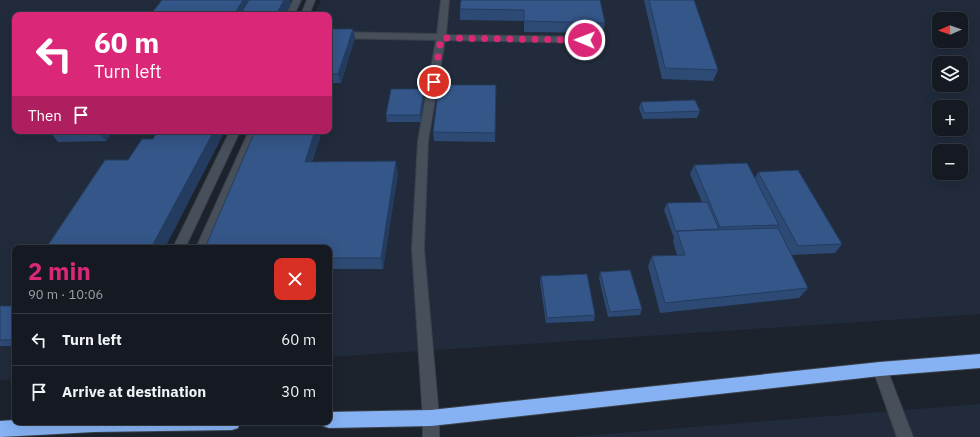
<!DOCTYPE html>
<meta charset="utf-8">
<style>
:root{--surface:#151a22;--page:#22272f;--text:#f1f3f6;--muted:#9da1a5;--line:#343840;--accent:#db2777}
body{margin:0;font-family:"IBM Plex Sans",sans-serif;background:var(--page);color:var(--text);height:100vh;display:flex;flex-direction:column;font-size:15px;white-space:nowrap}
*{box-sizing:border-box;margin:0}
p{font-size:13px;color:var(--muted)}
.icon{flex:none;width:22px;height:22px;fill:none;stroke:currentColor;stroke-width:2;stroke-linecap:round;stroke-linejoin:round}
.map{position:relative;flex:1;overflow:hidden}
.side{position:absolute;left:12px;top:245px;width:320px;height:180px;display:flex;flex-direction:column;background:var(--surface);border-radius:8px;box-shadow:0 4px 16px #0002,0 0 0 1px var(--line)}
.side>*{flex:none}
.top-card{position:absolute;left:12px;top:12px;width:320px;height:122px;border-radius:8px;box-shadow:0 4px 16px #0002,0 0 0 1px var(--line);background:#db2777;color:#fff;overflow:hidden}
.needle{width:26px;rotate:268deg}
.fabs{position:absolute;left:932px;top:12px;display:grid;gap:8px}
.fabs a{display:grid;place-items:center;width:36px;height:36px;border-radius:8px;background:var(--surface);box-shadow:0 4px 16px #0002,0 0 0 1px var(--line);font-size:20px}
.pin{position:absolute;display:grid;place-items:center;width:34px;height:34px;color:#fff;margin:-17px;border:2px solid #fff;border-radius:50%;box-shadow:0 1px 4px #0007}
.me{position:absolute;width:44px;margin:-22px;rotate:271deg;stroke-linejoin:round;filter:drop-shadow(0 0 3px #0008)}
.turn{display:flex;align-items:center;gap:14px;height:84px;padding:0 16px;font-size:18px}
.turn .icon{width:52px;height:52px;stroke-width:2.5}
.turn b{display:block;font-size:28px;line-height:34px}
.then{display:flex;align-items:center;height:38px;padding:0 16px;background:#0003;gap:8px;font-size:15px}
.round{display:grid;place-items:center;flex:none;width:42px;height:42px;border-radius:8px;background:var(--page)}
.overview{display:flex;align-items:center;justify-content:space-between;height:68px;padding:0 16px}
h1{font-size:24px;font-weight:800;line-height:30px;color:var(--accent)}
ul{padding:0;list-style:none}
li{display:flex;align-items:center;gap:12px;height:52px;padding:0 16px;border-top:1px solid var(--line)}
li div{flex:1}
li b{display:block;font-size:15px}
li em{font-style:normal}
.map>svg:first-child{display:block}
.built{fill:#212b3b;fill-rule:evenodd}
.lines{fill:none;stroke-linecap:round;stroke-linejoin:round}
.minor-casing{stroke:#3b4149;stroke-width:2}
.highway-casing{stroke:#3b4149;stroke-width:2}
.minor{fill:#474f5b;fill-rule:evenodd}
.highway{fill:#86b2f3;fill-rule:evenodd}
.wall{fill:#2d4a75}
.shaded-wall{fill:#243c5f}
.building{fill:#345688;stroke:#243c5f}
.route{stroke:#db2777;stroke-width:7;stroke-dasharray:0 12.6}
</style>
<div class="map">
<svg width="980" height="437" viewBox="0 0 980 437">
<rect width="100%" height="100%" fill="#1c232d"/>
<path class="built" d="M 0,0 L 266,0 L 258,15 L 15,15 L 15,131 L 196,131 L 133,248 L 15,248 L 15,380 L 0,380 Z
M 321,0 L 980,0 L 980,314 L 329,357 L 329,248 L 217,248 L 266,131 L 329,131 L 329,15 L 314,15 ZM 939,19 L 961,19 L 961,41 L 939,41 ZM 939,63 L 961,63 L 961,85 L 939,85 ZM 939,107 L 961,107 L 961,129 L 939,129 ZM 939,151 L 961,151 L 961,173 L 939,173 Z
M 980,404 L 980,437 L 568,437 L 619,433 Z"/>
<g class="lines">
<g class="minor-casing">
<path id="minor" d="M 293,0 L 301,0 L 294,15 L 286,15 Z
M 307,0 L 315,0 L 309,15 L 301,15 Z
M 441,0 L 449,0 L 446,35 L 601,37 L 605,40 L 601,43 L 445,40 L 428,141 L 424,249 L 439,418 L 439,437 L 423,437 L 423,418 L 412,249 L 418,141 L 436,40 L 329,38 L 329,32 L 437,34 Z
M 230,131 L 240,131 L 185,248 L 173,248 Z
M 249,131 L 259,131 L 208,248 L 196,248 Z
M 880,362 L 885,364 L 913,437 L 897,437 L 873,369 L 875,364 Z"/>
</g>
<g class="highway-casing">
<path id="highway" d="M 980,354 L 980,368 L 880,376 L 431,426 L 329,428 L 323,426 L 322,422 L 329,422 L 329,412 L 431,410 L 880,362 Z
M 15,420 L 15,422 L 240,422 L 238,428 L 232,430 L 94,432 L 0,437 L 0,421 Z"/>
</g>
<use href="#minor" class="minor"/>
<use href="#highway" class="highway"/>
</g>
<path class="wall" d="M 461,0 L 605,23 L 603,33 L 524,32 L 524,21 L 460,20 L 460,9 Z
M 644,0 L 694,0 L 718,70 L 713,81 L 662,79 Z
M 329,29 L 353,29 L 355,38 L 341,83 L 329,83 Z
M 496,85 L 495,142 L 434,141 L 433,132 Z
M 424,89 L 424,96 L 421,122 L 387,122 L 386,115 Z
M 641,102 L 700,111 L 697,118 L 643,119 L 639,108 Z
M 51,131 L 113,131 L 106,141 L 58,142 L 50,132 Z
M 322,131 L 312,162 L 398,173 L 383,269 L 329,269 L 329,248 L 205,248 Z
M 694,165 L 755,178 L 758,172 L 842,244 L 835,253 L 791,255 L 808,288 L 799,298 L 660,313 L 648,266 L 652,256 L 677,255 L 673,241 L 674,238 L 664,210 L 667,203 L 702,202 L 690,174 Z
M 600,272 L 642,309 L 640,315 L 608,317 L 599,278 Z
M 541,276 L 595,315 L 594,321 L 546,323 L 540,282 Z
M 0,306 L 15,306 L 15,346 L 0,346 Z"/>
<path class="shaded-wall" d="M 243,0 L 253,0 L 245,15 L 234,15 Z
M 284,0 L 290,0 L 291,4 L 285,15 L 276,15 Z
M 353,29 L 355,38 L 341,83 L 338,74 Z
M 424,89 L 424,96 L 421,122 L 420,115 Z
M 329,97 L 331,102 L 329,107 Z
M 100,131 L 113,131 L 106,141 L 99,132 Z
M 214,131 L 225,131 L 165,248 L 151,248 Z
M 315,131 L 322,131 L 309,173 L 305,162 Z
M 396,161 L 398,173 L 383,269 L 381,258 Z"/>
<path class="building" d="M 162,0 L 243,0 L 234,15 L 150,15 Z
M 249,0 L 284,0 L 276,15 L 240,15 Z
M 461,0 L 600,0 L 605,23 L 524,21 L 524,10 L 460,9 Z
M 649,0 L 694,0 L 718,70 L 665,68 Z
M 329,29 L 353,29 L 338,74 L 329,74 Z
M 439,85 L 496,85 L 495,133 L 433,132 Z
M 391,89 L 424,89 L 420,115 L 386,115 Z
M 695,100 L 700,111 L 644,113 L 641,102 Z
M 51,131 L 100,131 L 99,132 L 50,132 Z
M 158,131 L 214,131 L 151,248 L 46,248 L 105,160 L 128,160 L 142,139 L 153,139 Z
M 255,131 L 315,131 L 305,162 L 396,161 L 381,258 L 329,258 L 329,248 L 205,248 Z
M 747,163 L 779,225 L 720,227 L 694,165 Z
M 798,170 L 842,244 L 798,246 L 758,172 Z
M 707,202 L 719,229 L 677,231 L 676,232 L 667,203 Z
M 778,228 L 808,288 L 665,303 L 652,256 L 685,255 L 677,231 Z
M 630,270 L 642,309 L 610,312 L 600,272 Z
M 587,274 L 595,315 L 547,318 L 541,276 Z
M 0,306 L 15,306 L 15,340 L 0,340 Z"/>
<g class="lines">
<path class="route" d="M 434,82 L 441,38 L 585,40"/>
</g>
</svg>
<div class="fabs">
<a><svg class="needle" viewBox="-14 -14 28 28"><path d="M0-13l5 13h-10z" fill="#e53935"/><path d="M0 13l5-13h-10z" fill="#9da1a5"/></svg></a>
<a><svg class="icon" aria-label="layers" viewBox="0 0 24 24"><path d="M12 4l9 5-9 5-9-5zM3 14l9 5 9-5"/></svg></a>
<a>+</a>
<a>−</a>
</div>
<div class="pin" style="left:434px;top:82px;background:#d93025"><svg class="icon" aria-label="arrive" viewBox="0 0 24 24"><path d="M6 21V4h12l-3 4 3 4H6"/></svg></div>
<svg class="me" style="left:585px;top:40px" viewBox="-20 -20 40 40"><circle r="17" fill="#db2777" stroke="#fff" stroke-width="3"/><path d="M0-11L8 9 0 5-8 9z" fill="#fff"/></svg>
<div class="top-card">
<div class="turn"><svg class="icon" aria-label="left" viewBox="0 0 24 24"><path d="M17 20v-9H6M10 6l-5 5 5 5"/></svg><div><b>60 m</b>Turn left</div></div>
<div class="then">Then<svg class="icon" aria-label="arrive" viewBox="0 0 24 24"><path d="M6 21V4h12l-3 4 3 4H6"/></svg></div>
</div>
<section class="side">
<div class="overview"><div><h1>2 min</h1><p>90 m · 10:06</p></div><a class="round" style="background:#d93025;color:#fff"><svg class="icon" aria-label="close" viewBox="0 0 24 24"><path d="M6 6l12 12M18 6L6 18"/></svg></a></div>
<ul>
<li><svg class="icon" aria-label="left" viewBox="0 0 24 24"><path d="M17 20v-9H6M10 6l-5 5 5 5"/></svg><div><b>Turn left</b></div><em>60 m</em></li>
<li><svg class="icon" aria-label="arrive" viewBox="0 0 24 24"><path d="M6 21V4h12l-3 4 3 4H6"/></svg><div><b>Arrive at destination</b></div><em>30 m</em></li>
</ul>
</section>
</div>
